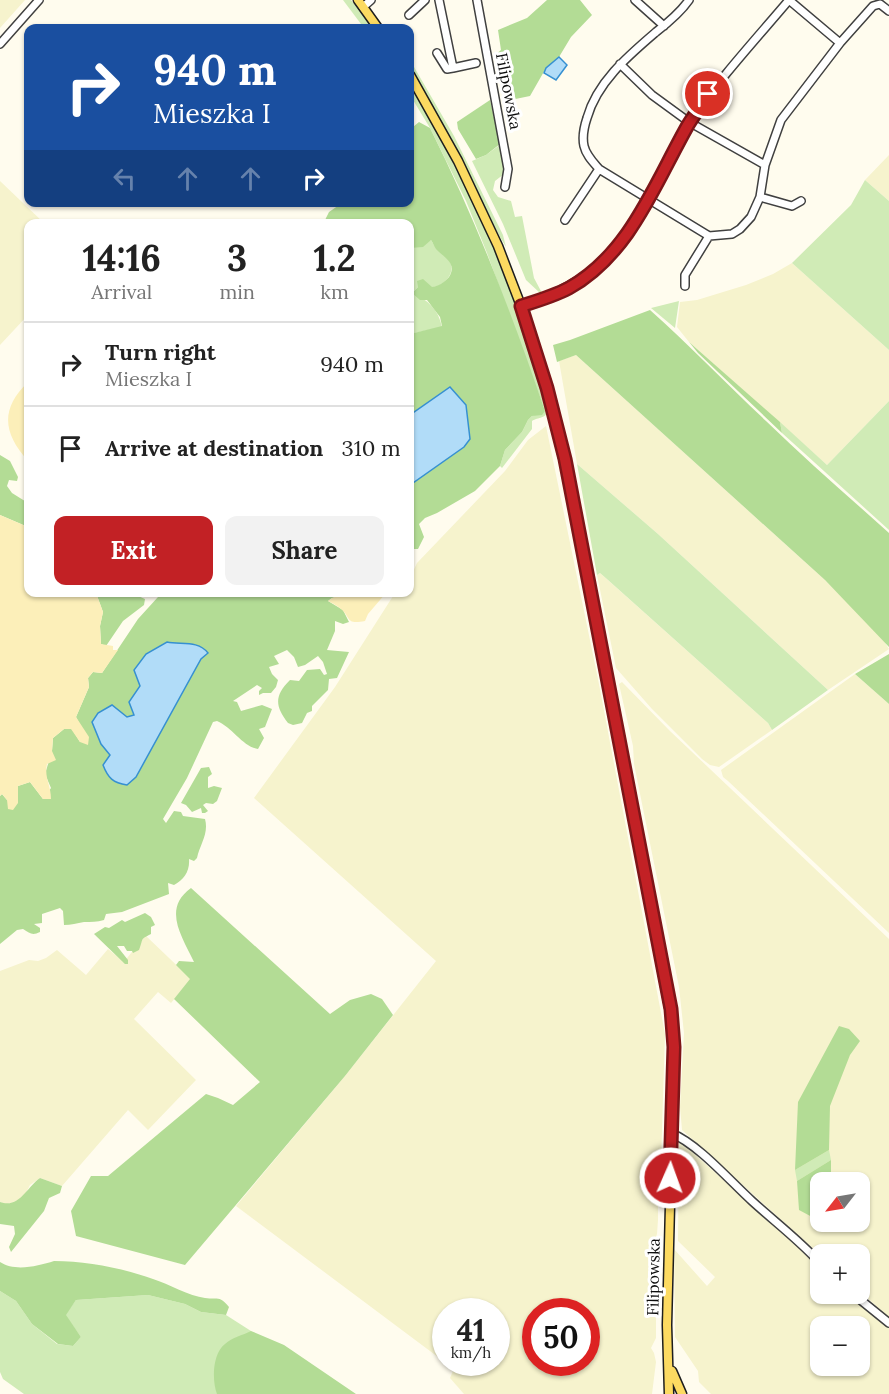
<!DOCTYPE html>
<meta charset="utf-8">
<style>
:root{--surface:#fff;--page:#f2f2f2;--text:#222;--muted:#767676;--line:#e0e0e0;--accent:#c22125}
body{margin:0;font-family:Lora,serif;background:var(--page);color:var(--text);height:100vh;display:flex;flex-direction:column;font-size:22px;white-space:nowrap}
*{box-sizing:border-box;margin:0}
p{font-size:20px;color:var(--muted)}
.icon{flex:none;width:33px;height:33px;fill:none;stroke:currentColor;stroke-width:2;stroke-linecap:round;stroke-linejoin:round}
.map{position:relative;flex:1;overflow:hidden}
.side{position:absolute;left:24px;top:219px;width:390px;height:378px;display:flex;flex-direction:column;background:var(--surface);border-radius:12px;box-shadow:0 2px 4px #0004}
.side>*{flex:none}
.banner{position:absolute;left:24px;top:24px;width:390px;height:183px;border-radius:12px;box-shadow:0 2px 4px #0004;background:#1a4fa0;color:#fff;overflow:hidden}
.needle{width:39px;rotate:239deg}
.tools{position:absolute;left:810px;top:1172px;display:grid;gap:12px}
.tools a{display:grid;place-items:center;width:60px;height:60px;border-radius:12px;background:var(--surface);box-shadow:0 2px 4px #0004;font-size:30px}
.speed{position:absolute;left:432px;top:1298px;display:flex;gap:12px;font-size:30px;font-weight:700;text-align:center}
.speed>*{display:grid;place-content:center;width:78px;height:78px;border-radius:50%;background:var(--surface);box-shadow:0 2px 4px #0004;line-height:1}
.speed small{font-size:15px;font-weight:400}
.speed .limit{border:9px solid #d22;background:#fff;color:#111}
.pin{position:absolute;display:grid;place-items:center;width:51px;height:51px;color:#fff;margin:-26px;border:3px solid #fff;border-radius:50%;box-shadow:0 2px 6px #0007}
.me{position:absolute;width:66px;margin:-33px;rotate:2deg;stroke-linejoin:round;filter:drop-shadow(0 0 4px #0008)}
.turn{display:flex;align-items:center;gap:21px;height:126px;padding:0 30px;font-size:27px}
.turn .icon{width:78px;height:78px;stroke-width:2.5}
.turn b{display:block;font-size:42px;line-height:51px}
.lanes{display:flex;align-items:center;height:57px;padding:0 30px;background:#0003;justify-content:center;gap:30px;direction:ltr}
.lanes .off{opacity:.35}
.eta{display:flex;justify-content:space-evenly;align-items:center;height:102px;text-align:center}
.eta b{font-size:36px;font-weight:800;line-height:42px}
.button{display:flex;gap:12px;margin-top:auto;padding:12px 30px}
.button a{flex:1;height:69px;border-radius:12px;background:var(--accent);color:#fff;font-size:24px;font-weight:800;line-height:69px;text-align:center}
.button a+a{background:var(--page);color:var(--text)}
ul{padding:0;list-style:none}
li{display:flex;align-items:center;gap:18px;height:84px;padding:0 30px;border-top:2px solid var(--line)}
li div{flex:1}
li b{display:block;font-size:22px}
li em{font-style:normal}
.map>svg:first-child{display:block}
.farmland{fill:#f6f3cd;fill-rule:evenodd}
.green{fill:#d0ebb6}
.forest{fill:#b3dc95}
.sand{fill:#fcefb9}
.water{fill:#b1dcf8;stroke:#3690d1;stroke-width:1.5}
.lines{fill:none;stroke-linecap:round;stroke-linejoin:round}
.minor-casing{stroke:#404040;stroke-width:10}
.major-casing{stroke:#1e1e1e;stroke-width:11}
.minor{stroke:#fff;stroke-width:7}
.major{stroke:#fcda61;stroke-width:8}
.route-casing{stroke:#7e1518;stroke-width:15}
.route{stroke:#c22125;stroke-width:10}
.labels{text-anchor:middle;stroke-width:6;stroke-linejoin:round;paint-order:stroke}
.street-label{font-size:16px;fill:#0d0d0d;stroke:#fff}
</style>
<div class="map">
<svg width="889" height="1394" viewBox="0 0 889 1394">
<rect width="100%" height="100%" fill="#fffcee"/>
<path class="farmland" d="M 0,0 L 25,0 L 0,28 Z
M 889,155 L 889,201 L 865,180 Z
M 0,181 L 44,223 L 28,224 L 28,315 L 0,345 Z
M 792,263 L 889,350 L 889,401 L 827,465 L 689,342 L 677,327 L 680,302 L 697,300 L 746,285 L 773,274 Z
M 576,355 L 825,580 L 881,636 L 889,649 L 828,690 L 658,534 L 577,464 L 559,361 Z
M 546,426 L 599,684 L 665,1034 L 661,1161 L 655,1193 L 658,1202 L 658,1220 L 657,1234 L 654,1242 L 657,1285 L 653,1302 L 656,1309 L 656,1338 L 651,1348 L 654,1353 L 656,1362 L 652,1394 L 464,1394 L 450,1378 L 453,1371 L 453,1362 L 496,1362 L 496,1311 L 446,1311 L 445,1360 L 442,1360 L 236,1206 L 345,1076 L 436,961 L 254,798 L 335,687 L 395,593 L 410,592 L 410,578 L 417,563 L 505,471 L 528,440 ZM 536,1311 L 586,1311 L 586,1362 L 536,1362 Z
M 600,573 L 768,723 L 772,730 L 719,767 L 710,765 L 702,759 L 652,709 L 616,668 L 597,575 Z
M 855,674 L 889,704 L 889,933 L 728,781 L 723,777 L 721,770 Z
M 622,682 L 670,731 L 889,939 L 889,1318 L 860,1291 L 860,1254 L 820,1255 L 682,1130 L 680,1107 L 684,1033 L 679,987 L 634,764 L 633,746 L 619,684 ZM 820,1182 L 860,1182 L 860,1221 L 820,1221 Z
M 145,935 L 191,979 L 171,1003 L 158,992 L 134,1019 L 196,1080 L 148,1130 L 128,1110 L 62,1186 L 40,1178 L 30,1185 L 25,1195 L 15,1202 L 6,1204 L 0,1202 L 0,971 L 29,960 L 38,961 L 46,958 L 57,950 L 86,975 L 108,949 L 124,962 Z
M 679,1140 L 820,1267 L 820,1293 L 849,1293 L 889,1328 L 889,1394 L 711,1394 L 699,1382 L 698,1371 L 675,1337 L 674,1249 L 707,1286 L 715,1277 L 678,1241 ZM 820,1326 L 860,1326 L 860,1365 L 820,1365 Z"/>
<path class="green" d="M 343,0 L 351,0 L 373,28 L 364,28 Z
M 410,60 L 454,136 L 503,235 L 506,247 L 500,237 L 451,138 L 410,68 Z
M 410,82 C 426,112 444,140 459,170 C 497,243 526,330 548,409 C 547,419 538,417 532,421 L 532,429 L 502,468 L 500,466 L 505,450 L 522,432 L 528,420 L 532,416 L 545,411 L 487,253 L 466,201 L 430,128 L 410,95 Z
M 501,144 L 506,170 L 504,174 L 495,181 L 493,190 L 498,197 L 511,201 L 515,217 L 522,216 L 534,278 L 542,293 L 540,293 L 526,280 L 503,224 L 472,161 L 486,155 Z
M 865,180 L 889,201 L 889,350 L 792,263 L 851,205 Z
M 431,240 C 437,252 444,252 450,262 C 455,272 447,282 438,286 C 432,288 424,287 418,287 L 412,293 C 428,300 438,309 442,327 L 410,334 L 410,248 Z
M 679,301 L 675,328 L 651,308 Z
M 889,401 L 889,530 L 782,433 L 780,422 L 827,465 Z
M 577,464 L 658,534 L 828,690 L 772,730 L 768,723 L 608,580 L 600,573 L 597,575 Z
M 829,1150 L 831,1160 L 797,1181 L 795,1170 Z
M 0,1291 L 16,1301 L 32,1324 L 57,1344 L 73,1346 L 81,1337 L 65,1315 L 76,1300 L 148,1295 L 185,1304 L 201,1312 L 226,1315 L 251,1331 L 253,1348 L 283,1394 L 24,1394 L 3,1379 L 0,1372 Z"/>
<path class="forest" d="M 547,0 L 580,0 L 592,15 L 571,37 L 559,57 L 546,68 L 530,96 L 505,101 L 495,55 L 501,50 L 498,30 L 527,18 Z
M 490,100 L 500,144 L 486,155 L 476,159 L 458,129 L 457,122 Z
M 419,122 L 430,128 C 476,220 512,314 545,411 L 542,415 L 532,416 L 528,420 L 522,432 L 505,450 L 500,466 L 475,491 L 437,513 L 425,518 L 419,524 L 424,537 L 418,549 L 410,549 L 410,485 L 464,447 L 470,439 L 466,405 L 450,387 L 410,415 L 410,334 L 442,326 L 440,317 L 427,300 L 420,300 L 412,293 L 418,287 L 417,281 L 423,279 L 432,287 C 439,286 445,282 449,277 C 458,263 443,257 436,249 C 434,246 433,243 431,240 L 423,247 L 410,248 L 410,224 L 327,224 L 324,222 L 329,212 L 342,203 L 410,202 L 410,139 L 413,127 Z
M 650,310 C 690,346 727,384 766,421 C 806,460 848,496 889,533 L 889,647 L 825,580 L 576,355 L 557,362 L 553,345 L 570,340 Z
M 689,342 L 780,422 L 782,433 L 698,353 Z
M 0,455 L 10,461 L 18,477 L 17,481 L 9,480 L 7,486 L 12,493 L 28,503 L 28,527 L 0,515 Z
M 96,593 L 131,593 L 145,599 L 144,605 L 123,621 L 106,646 L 101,644 L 100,626 L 103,612 Z
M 158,593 L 342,593 L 342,595 L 332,598 L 328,601 L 343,610 L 349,622 L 343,624 L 335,621 L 335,631 L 327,650 L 349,652 L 337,678 L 329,679 L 328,690 L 312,706 L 312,711 L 307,713 L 302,723 L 293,725 L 288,723 C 275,706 274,696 290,680 L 299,681 L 307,670 L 320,669 L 324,675 L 327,674 L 323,662 L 318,656 L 305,665 L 298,667 L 294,657 L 287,650 L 274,656 L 279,664 L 269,667 L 272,674 L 278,680 L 276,687 L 271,693 L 263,693 L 259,695 L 259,691 L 262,688 L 257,685 L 233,701 L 237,702 L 241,711 L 262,705 L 272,709 L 265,727 L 259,729 L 264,738 L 258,749 C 243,747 232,727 217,721 L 213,722 L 187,778 L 163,819 L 166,823 L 174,811 L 181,812 L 183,816 L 205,819 C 209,834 200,844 197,858 L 194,861 L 189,859 C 190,871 184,880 174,885 L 168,883 L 169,894 L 122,912 L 106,914 L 104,920 C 97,922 91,922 84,922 C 77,923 71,925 64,925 L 63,911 L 60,908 L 42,914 L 42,923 L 34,924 L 40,928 L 40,932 C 32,936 30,933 23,929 L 17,930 L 0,944 L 0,796 L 2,794 L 7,800 L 18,803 L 18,786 L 30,782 L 43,799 L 51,788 L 45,774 L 52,751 L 53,738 L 64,729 L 72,729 L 80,742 L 81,727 L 76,717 L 89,687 L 88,678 L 93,672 L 102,673 L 138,619 L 158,597 Z
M 889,654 L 889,704 L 855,674 Z
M 209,767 L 212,774 L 208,777 L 208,788 L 214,786 L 222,788 L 217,801 L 213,804 L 206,803 L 203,805 L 208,811 L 205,813 L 202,813 L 201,808 L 192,812 L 186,805 L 181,803 L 201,768 Z
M 191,888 L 330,1014 L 350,1000 L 371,994 L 382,999 L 393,1015 L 345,1076 L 185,1265 L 76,1236 L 71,1211 L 91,1176 L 108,1176 L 206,1094 L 218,1098 L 233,1105 L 260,1082 L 174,999 L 190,979 L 176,965 L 179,961 L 194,962 C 182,936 162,909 191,888 Z
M 145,913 L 151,917 L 155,925 L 151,927 L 151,934 C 139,940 144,938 139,950 L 133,953 L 132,951 L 127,951 L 124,946 L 117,946 L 128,960 L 128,964 L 125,964 L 94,934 L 105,927 L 109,928 L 122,920 L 125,922 Z
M 839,1026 L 849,1029 L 860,1041 L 850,1055 L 830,1106 L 829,1150 L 795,1170 L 798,1102 Z
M 831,1160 L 831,1182 L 820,1182 L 820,1217 L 814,1218 L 799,1210 L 797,1181 Z
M 40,1178 L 62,1186 L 60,1193 L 49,1198 L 44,1211 L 11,1252 L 9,1247 L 15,1234 L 14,1226 L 0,1224 L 0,1202 C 19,1209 27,1187 40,1178 Z
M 54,1261 C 87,1261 122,1268 153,1279 C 169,1284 189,1296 205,1298 C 218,1300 219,1295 229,1307 L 226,1315 L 201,1312 L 185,1304 L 148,1295 L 76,1300 L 66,1315 L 81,1337 L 73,1346 L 58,1344 L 32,1324 L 16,1301 L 0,1291 L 0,1262 C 15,1272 38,1266 54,1261 Z
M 251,1331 L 284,1345 L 356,1394 L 217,1394 C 212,1381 212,1354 225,1344 C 231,1338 243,1335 251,1331 Z"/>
<path class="sand" d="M 28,382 L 28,461 C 3,433 0,409 28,382 Z
M 0,515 L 28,527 L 28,592 L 96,593 L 103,612 L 100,626 L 101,644 L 113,646 L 113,650 L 118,650 L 102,673 L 93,672 L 88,678 L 89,687 L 76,717 L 89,737 L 88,745 L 80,742 L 71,729 L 64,729 L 53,738 L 52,751 L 56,760 L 47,764 C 44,778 51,785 51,799 L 43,799 L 30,782 L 18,786 L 18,803 L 13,810 L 8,809 L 7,800 L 2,794 L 0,796 Z
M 342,593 L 342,592 L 386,593 L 368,614 L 365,621 C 345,625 351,617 341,609 C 338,606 332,603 328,601 L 332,598 L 342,595 Z"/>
<path class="water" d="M 559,57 L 567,65 L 556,80 L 544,73 L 546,68 Z
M 450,387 L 466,405 L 470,439 L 464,447 L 410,485 L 410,415 Z
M 167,642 C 181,645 198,640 208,653 L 201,659 L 136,777 L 127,785 C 113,783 108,778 103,765 L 110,755 L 101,744 L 92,722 L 98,713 L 112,705 L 127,717 L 134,715 L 129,702 L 140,686 L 134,670 L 146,654 Z"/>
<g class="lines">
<g class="minor-casing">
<path id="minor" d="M 439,0 L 453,68 L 476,63
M 477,0 L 508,169 L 505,187
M 635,0 L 664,26
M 689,0 C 680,13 669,22 656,32 C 628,56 597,82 587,118 C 584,127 582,137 584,146 C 586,155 593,162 599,169 L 709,236 L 732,234 L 740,229 L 751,217 L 760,197 L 765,165 L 781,120 L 840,43 L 873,6 L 880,4 L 889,11
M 789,0 L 840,43
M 363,7 L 371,0
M 409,15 L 425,0
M 0,44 L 39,0
M 437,53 L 447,69 L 453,68
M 620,64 L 652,95 L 689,122 L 765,165
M 760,197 L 792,206 L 801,201
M 565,220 L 599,169
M 685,286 L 685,275 L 709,236
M 521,306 C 601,280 625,244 662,173 C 672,155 679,136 691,120 C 720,78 756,39 789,0
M 671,1133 C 698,1144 730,1181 752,1201 C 775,1222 799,1240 820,1263
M 852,1293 L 889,1323"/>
</g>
<g class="major-casing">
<path id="major" d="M 358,0 L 378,28
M 410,75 L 458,161 L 498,246 L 521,306 L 547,389 L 573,499 L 672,1022 L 674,1047 L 667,1325 L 669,1394
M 672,1371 L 682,1394"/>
</g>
<use href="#minor" class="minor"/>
<use href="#major" class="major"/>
</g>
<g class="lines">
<g class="route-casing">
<path id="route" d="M 670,1178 L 674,1047 L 671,1009 L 565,459 L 547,388 L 521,306 C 537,301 554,296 569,288 C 630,254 655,183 688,125 C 694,115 702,105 708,94"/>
</g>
<use href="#route" class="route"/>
</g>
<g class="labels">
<g class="street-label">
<text transform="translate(509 91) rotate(79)" y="6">Filipowska</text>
<text transform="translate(653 1277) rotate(-89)" y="6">Filipowska</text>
</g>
</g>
</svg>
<div class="tools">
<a><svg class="needle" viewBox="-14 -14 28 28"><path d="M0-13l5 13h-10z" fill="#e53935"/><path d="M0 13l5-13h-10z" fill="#767676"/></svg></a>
<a>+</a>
<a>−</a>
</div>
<div class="speed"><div>41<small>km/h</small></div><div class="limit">50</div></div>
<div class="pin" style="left:708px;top:94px;background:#d93025"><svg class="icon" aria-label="arrive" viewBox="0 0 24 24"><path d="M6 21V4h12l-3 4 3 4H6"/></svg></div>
<svg class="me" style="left:670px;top:1178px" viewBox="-20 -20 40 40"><circle r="17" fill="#c22125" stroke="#fff" stroke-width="3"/><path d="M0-11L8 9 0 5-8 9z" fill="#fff"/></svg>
<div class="banner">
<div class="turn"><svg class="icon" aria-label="right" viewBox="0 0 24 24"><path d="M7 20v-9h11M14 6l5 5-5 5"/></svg><div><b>940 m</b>Mieszka I</div></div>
<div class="lanes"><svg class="icon off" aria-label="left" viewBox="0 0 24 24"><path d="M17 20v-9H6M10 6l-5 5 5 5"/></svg><svg class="icon off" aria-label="ahead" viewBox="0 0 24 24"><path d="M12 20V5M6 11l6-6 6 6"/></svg><svg class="icon off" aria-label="ahead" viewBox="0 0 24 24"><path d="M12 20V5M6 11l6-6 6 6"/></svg><svg class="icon" aria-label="right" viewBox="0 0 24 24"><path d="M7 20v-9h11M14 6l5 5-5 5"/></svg></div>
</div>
<section class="side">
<div class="eta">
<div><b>14:16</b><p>Arrival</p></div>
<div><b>3</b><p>min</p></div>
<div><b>1.2</b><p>km</p></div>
</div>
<ul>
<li><svg class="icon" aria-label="right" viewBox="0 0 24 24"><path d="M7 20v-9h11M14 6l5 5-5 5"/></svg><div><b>Turn right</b><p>Mieszka I</p></div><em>940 m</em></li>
<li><svg class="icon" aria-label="arrive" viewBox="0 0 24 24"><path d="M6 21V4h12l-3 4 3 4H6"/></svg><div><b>Arrive at destination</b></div><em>310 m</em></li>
</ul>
<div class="button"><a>Exit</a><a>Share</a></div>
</section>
</div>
